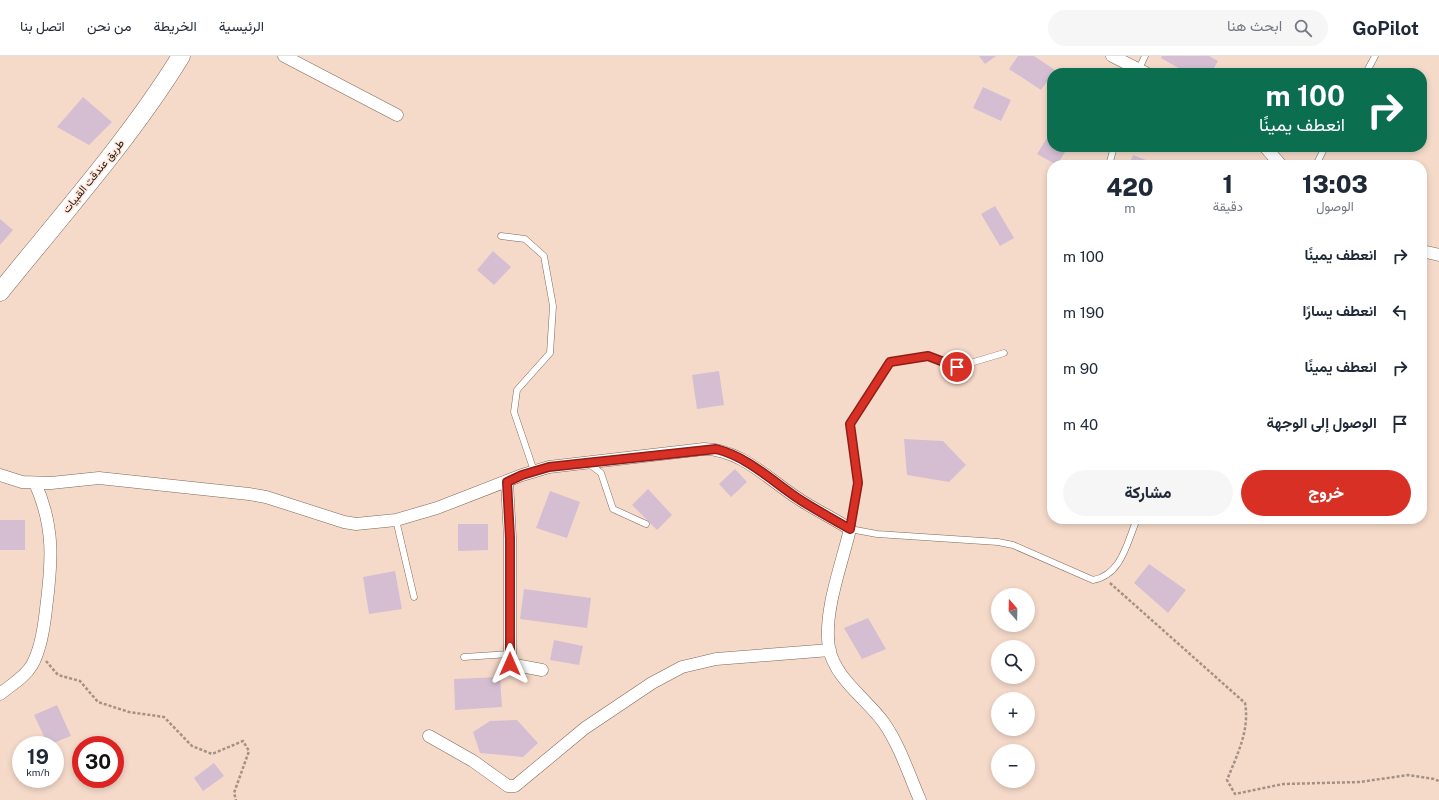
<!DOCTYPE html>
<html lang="ar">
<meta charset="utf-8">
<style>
:root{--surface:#fff;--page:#f6f6f7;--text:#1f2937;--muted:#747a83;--line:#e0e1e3;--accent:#d93025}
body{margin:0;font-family:"Public Sans",Vazirmatn,sans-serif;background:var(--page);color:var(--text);direction:rtl;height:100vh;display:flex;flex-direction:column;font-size:15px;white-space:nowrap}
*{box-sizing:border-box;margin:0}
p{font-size:13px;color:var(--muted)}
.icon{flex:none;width:22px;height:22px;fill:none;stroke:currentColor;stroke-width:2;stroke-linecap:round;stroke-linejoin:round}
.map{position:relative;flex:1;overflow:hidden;direction:ltr}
.drawer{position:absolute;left:1047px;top:104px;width:380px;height:364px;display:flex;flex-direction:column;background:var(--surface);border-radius:16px;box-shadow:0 2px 6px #0003;direction:rtl}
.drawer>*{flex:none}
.banner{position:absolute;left:1047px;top:12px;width:380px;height:84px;border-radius:16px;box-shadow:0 2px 6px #0003;direction:rtl;background:#0b6e4f;color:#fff;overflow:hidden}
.needle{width:26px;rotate:340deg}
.controls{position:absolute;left:991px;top:532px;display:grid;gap:8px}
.controls a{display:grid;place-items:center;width:44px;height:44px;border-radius:50%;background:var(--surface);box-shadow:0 2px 6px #0003;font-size:20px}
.speed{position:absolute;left:12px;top:680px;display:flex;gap:8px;font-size:20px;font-weight:700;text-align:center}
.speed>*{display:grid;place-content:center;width:52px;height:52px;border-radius:50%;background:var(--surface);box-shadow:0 2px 6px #0003;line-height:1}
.speed small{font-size:10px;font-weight:400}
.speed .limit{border:6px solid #d22;background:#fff;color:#111}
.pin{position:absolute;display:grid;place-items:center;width:34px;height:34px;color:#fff;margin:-17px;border:2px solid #fff;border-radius:50%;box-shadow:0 1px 4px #0007}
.me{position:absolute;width:44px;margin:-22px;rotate:0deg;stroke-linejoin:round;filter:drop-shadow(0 0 3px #0008)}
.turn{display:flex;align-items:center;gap:14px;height:84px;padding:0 16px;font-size:18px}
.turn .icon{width:52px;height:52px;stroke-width:2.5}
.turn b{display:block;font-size:28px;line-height:34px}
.eta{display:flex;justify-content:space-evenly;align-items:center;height:68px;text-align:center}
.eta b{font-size:24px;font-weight:800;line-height:28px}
.button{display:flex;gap:8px;margin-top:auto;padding:8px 16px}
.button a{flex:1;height:46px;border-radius:24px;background:var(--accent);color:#fff;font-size:16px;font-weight:800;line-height:46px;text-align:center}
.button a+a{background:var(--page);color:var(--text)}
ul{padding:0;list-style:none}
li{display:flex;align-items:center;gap:12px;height:56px;padding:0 16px}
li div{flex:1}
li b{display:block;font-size:15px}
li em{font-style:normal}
header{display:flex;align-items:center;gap:24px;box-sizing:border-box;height:56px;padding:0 20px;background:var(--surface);border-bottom:1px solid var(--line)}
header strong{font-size:19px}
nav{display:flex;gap:22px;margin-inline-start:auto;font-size:14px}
.search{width:280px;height:36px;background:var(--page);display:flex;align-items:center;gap:10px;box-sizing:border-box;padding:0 14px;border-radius:22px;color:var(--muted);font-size:15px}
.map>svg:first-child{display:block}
.building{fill:#d5bed2}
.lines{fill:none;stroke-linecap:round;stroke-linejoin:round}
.lane-casing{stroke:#7f6859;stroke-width:7}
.street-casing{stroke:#7f6859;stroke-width:13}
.secondary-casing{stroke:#7f6859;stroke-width:19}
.path{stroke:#a49084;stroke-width:2.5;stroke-dasharray:3 2;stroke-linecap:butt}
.lane{stroke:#fff;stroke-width:6}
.street{stroke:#fff;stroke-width:12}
.secondary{stroke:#fff;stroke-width:18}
.route-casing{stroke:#8d1f18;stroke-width:10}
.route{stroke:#d93025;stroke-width:7}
.labels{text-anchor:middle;stroke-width:3;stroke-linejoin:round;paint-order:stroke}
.street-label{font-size:11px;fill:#201611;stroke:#ffe8db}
</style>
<header>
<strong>GoPilot</strong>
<div class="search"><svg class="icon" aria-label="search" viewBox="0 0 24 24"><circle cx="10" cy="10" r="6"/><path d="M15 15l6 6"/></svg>ابحث هنا</div>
<nav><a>الرئيسية</a><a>الخريطة</a><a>من نحن</a><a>اتصل بنا</a></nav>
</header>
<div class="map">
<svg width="1439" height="744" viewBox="0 0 1439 744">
<rect width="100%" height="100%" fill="#f5daca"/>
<path class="building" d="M 979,0 L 996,0 L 985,8 Z
M 1018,0 L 1034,0 L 1055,14 L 1041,34 L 1009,13 Z
M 1162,0 L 1209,0 L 1218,5 L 1211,17 L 1187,17 L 1161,2 Z
M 983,31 L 1011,44 L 1001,65 L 973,52 Z
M 83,41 L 112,66 L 89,89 L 57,71 Z
M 1052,74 L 1052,91 L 1068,91 L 1057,109 L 1037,98 Z
M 1133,99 L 1159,109 L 1129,109 Z
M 995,150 L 1014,182 L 1000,190 L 981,158 Z
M 0,163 L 13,174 L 0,189 Z
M 493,195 L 511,211 L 494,229 L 477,214 Z
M 719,315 L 724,349 L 697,353 L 692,319 Z
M 904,383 L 943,385 L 966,409 L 949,426 L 907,419 Z
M 735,413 L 747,426 L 731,441 L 719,428 Z
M 648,433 L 672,459 L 657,474 L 632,449 Z
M 550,435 L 580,446 L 567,482 L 536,472 Z
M 0,464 L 25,464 L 25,494 L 0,494 Z
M 458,468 L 488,468 L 488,494 L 458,495 Z
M 1149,508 L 1186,534 L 1168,557 L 1134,527 Z
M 395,515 L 402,553 L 369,558 L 363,521 Z
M 524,533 L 591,542 L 587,572 L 520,563 Z
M 868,562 L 886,593 L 862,603 L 844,572 Z
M 554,584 L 583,590 L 579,609 L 550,604 Z
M 500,621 L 502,651 L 455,654 L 454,623 Z
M 57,649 L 71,680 L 48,689 L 34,659 Z
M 517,664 L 538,687 L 523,701 L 480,697 L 473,676 L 490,665 Z
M 214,707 L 224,720 L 203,735 L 194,722 Z"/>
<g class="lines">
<g class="lane-casing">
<path id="lane" d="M 1138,15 L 1145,0
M 1366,17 L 1375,0
M 1109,109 L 1114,91
M 1316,109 L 1325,91
M 501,180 L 525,183 L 544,200 L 553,250 L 550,297 L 517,334 L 514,356 L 534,415
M 1004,297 L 957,311 L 928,300 L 890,306 L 850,368 L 859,427 L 850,473 L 877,478 L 998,486 L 1013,489 L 1093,524 C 1122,519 1127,486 1137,463
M 589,408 L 601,417 L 613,453 L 646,468
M 396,464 L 414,541
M 464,601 L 510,598"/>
</g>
<g class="street-casing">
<path id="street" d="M 284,0 L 397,59
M 1112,0 L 1146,17
M 1265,91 L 1281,109
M 1422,195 L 1439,199
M 0,419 L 22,426 L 51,427 L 99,422 L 249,438 L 266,441 L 344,466 L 356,468 L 396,464 L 437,452 L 522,419 L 549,411 L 704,393 C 742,393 771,426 802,445 C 818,455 834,463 850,473 C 842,508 823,556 829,592 C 835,623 867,643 884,667 C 900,690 909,719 920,744
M 507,426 L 510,482 L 510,608 L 542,614
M 0,638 C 11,629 25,621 32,609 C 41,593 44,572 46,553 C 52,507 55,471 35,427
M 429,680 L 473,705 L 508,730 L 515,730 L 585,672 L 652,627 L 682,611 L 716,603 L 830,594"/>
</g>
<g class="secondary-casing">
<path id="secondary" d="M 0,236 C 61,160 130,83 181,0"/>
</g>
<path class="path" d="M 1110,527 L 1245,647 C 1250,674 1237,699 1227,724 L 1235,738 L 1283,728 L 1360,726 L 1408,719 L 1434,723 L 1439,725
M 46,605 L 58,619 L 80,625 L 98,646 L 129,656 L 164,661 L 192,690 L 212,698 L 243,685 L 249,695 L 234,737 L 236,744"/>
<use href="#lane" class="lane"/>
<use href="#street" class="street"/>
<use href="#secondary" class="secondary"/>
</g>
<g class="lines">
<g class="route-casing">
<path id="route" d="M 510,608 L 510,482 L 507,426 L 522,419 L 549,411 L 716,393 C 749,401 774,427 802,445 C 818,455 834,464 850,473 L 858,427 L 850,368 L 890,306 L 928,300 L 957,311"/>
</g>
<use href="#route" class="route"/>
</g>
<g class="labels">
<g class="street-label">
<text transform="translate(93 120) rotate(-51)" y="4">طريق عندقت القبيات</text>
</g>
</g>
</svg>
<div class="controls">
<a><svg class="needle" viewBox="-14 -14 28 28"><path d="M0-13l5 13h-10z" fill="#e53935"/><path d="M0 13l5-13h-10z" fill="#747a83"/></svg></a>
<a><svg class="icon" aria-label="search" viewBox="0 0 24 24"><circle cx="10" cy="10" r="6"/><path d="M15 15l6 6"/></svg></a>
<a>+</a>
<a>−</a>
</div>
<div class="speed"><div>19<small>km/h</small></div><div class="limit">30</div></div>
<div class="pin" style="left:957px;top:311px;background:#d93025"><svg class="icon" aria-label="arrive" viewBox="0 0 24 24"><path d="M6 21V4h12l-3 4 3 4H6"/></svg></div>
<svg class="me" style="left:510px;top:608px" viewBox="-20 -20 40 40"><path d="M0-17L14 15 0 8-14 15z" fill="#d93025" stroke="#fff" stroke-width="4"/></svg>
<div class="banner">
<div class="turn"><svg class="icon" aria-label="right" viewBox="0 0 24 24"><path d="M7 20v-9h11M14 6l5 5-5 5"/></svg><div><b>100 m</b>انعطف يمينًا</div></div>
</div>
<section class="drawer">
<div class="eta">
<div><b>13:03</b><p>الوصول</p></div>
<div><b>1</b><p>دقيقة</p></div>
<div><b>420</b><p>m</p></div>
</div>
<ul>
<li><svg class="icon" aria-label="right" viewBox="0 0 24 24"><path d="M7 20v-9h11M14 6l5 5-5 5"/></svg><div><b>انعطف يمينًا</b></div><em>100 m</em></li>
<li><svg class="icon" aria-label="left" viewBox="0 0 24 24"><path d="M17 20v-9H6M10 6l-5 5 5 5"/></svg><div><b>انعطف يسارًا</b></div><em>190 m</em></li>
<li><svg class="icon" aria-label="right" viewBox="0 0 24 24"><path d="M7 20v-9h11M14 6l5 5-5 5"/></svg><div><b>انعطف يمينًا</b></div><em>90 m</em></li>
<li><svg class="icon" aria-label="arrive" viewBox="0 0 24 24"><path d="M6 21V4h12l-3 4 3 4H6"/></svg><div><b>الوصول إلى الوجهة</b></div><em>40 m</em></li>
</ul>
<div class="button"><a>خروج</a><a>مشاركة</a></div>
</section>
</div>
